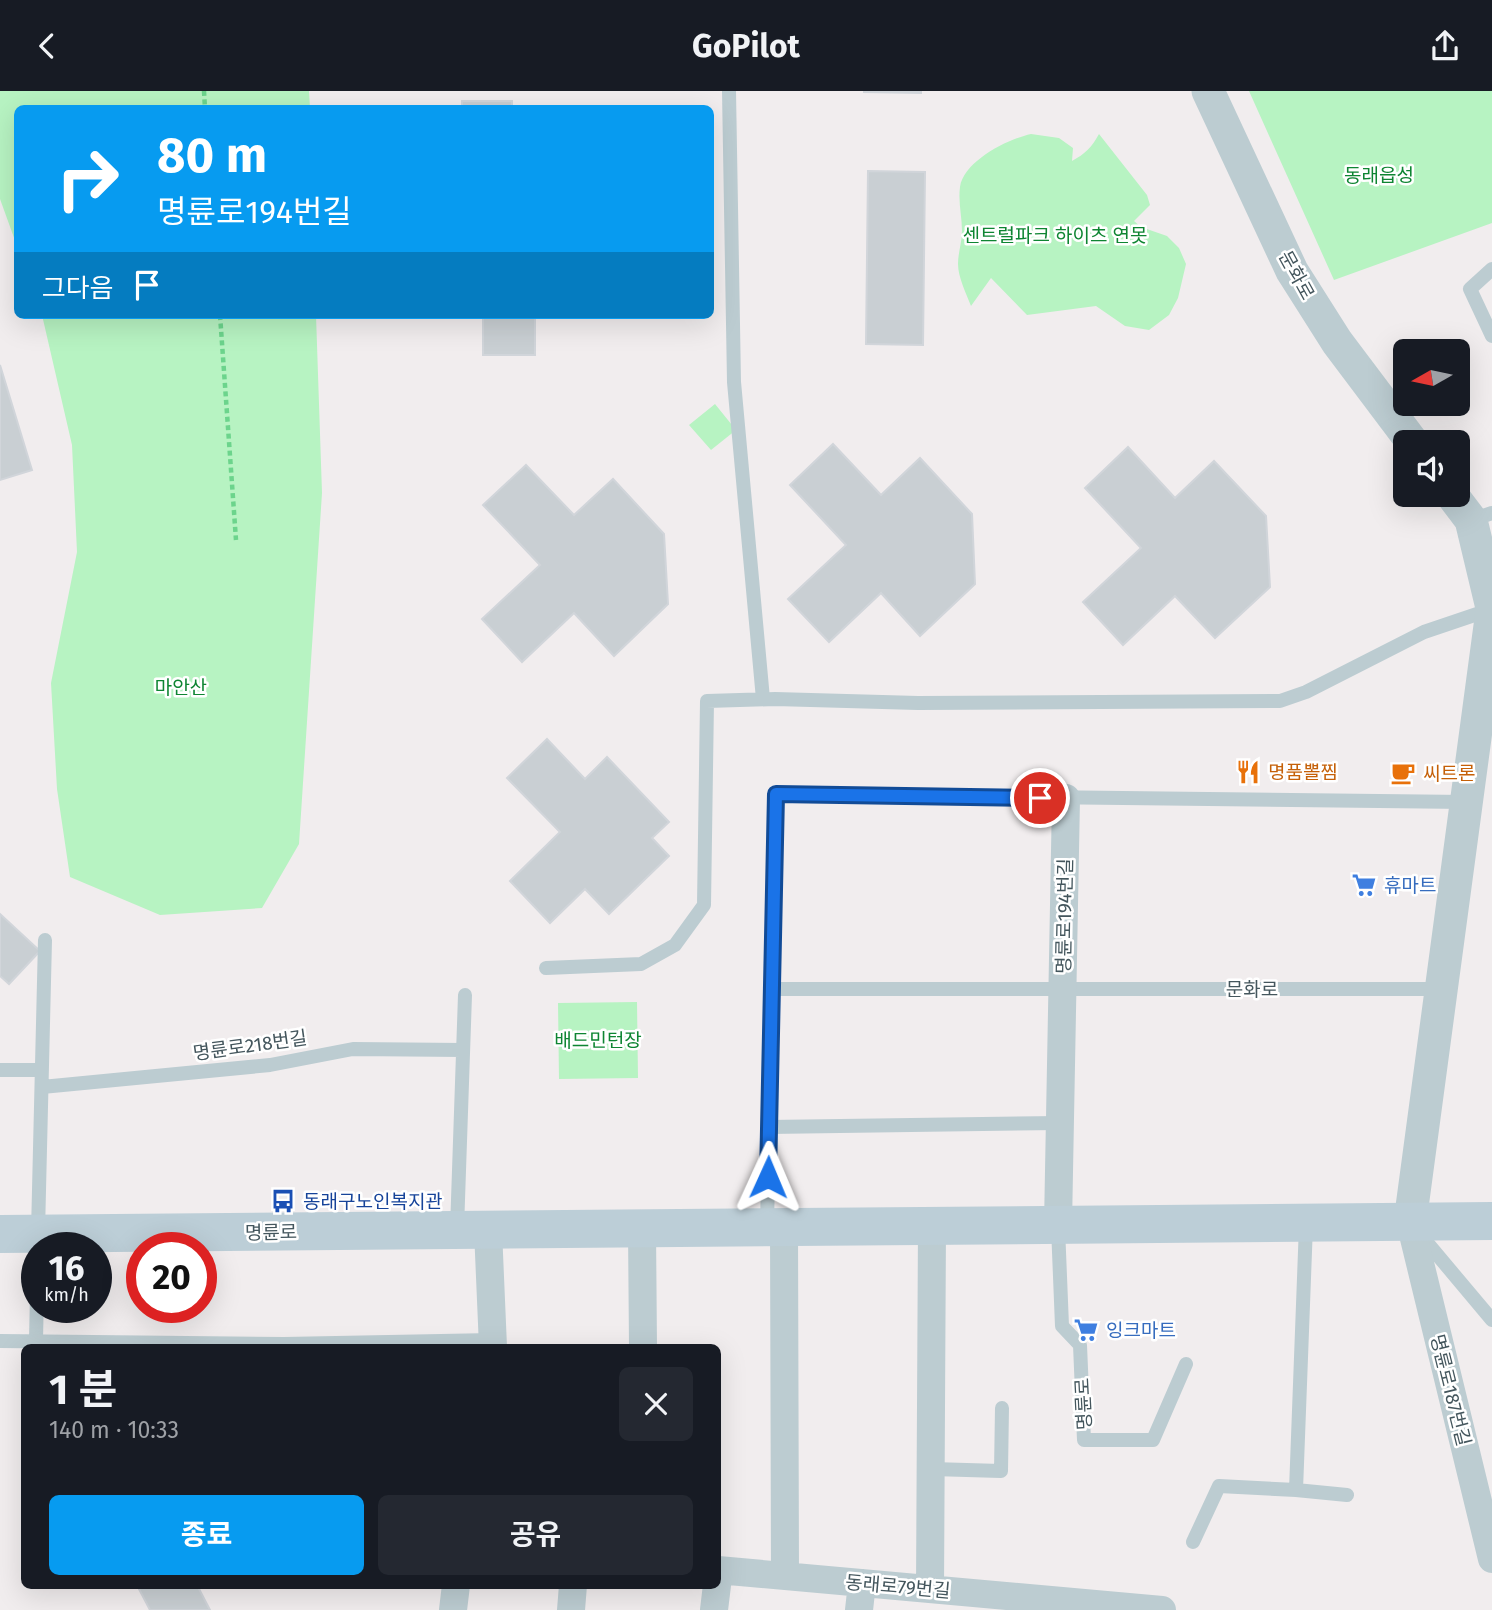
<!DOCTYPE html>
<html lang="ko">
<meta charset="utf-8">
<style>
:root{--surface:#171b24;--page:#242831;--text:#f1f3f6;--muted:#9ea1a6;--accent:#079bf0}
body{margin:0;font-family:"Fira Sans","Noto Sans KR",sans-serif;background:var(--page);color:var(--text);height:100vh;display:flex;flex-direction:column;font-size:26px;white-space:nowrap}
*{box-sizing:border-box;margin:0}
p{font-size:23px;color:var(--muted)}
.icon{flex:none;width:38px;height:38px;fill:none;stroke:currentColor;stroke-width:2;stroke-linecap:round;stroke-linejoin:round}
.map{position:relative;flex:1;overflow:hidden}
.drawer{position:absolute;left:21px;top:1253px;width:700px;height:245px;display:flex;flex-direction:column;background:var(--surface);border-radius:10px;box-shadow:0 7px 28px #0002}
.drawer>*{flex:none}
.hud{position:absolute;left:14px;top:14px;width:700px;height:214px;border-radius:10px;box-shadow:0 7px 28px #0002;background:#079bf0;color:#fff;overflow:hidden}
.needle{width:46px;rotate:261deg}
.controls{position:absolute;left:1393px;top:248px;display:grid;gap:14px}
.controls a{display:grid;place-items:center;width:77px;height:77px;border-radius:10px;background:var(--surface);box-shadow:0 7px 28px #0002;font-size:35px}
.speed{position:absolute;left:21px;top:1141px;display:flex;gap:14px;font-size:35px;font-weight:700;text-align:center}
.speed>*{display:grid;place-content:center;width:91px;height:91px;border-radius:50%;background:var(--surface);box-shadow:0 7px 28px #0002;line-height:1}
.speed small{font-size:18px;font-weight:400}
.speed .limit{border:10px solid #d22;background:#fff;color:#111}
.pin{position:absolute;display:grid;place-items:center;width:60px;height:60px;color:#fff;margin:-30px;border:4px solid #fff;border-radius:50%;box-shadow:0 2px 7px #0007}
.me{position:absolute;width:77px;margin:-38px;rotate:1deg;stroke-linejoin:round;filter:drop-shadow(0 0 5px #0008)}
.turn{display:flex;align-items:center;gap:24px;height:147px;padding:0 28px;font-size:32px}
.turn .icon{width:91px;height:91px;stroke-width:2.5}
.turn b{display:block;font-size:49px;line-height:60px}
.then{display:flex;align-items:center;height:66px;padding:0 28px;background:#0003;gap:14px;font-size:26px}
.round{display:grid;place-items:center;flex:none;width:74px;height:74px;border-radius:10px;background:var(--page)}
.overview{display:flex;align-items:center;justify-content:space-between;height:119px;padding:0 28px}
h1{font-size:42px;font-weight:700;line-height:52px}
.button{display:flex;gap:14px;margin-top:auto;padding:14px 28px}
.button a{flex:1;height:80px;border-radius:10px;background:var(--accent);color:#fff;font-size:28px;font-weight:700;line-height:80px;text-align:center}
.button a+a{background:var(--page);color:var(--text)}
header{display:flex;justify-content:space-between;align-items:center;height:91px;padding:0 28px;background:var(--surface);font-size:32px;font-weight:700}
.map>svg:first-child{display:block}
.green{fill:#b7f3c2}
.building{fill:#c9cfd3;stroke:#d1d5da;stroke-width:2}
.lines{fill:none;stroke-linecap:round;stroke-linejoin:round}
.path{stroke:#6cd48c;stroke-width:4.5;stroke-dasharray:5 3.5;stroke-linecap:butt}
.service{stroke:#bcccd1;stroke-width:14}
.minor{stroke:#bcccd1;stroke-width:28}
.tertiary{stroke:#bcccd1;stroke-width:33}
.secondary{stroke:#bcced7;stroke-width:38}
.route-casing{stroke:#114b97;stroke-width:18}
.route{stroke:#1a73e8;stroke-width:12}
.labels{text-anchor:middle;stroke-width:5;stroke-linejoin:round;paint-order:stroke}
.park-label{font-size:19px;fill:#0e8532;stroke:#fff}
.street-label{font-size:19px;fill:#44565d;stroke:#fff}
.food-label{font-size:19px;fill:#c56008;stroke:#fff;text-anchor:start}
.shop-label{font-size:19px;fill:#366cbe;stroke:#fff;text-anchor:start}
.transit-label{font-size:19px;fill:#164399;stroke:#fff;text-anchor:start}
</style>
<header><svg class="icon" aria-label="back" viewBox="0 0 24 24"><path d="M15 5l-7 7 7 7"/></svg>GoPilot<svg class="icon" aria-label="share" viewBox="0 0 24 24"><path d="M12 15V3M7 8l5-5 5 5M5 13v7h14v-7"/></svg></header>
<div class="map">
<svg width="1492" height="1519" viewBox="0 0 1492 1519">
<rect width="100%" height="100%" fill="#f1edee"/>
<path class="green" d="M 0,0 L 309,0 L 310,17 L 18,18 L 17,155 L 0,108 Z
M 1249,0 L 1492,0 L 1492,132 L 1334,189 Z
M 1031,43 L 1059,47 L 1073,57 L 1072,70 C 1085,63 1092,56 1099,43 L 1147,104 L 1150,114 L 1134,130 L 1141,136 L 1167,145 L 1179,157 L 1186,173 L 1178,207 L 1169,224 L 1149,239 L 1125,235 L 1096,215 L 1027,224 L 991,187 L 971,215 C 966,202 958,186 958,173 C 958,162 962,151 962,140 C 962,125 958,111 960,96 C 964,70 1008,48 1031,43 Z
M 42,224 L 316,224 L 322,402 L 299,753 L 262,817 L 160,824 L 70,786 L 57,698 L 51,592 L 77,461 L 72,354 Z
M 715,313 L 736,339 L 711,359 L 689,334 Z
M 637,911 L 638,987 L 559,988 L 558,912 Z"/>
<path class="building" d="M 864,0 L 921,0 L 921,2 L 864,1 Z
M 462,10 L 512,10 L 512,18 L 462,18 Z
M 868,80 L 925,81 L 923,254 L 866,253 Z
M 483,224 L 535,224 L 535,264 L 483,264 Z
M 0,274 L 32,379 L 0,389 Z
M 833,353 L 881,404 L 920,367 L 972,423 L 975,493 L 920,545 L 881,502 L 829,551 L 788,508 L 846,454 L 790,394 Z
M 1128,356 L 1175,407 L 1214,370 L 1266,425 L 1270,496 L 1215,547 L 1175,505 L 1123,554 L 1083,511 L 1141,457 L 1085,397 Z
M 526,374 L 574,424 L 613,388 L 664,443 L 668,513 L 614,565 L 574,522 L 522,571 L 482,528 L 540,474 L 483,414 Z
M 547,648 L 585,688 L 607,666 L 669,731 L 652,747 L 669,765 L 609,823 L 585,798 L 550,832 L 510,790 L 560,741 L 507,687 Z
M 0,823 L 40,860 L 9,893 L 0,885 Z
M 145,1494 L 197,1494 L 210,1519 L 150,1519 L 139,1498 Z"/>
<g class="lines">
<path class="path" d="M 204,0 L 205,18
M 220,224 L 236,449"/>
<path class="service" d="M 729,0 L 734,291 L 763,608
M 1492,178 L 1470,198 L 1492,245
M 1471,429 L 1492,422
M 546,877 L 641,873 L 675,854 L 704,814 L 707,610 L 775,608 L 918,612 L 1280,610 L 1306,601 L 1424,541 L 1492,518
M 772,898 L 1441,898
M 0,979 L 42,979
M 42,996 L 270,974 L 353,958 L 463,959
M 769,1036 L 1060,1032
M 767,1135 L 776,703 L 1466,711
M 1058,1136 L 1062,1235 L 1080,1254 L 1084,1349 L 1153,1349 L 1186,1273
M 457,1138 L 465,904
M 38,1141 L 45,849
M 1419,1142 L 1492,1229
M 36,1249 L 37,1201
M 0,1250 L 284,1253 L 493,1249
M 932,1378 L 1001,1380 L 1002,1317
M 1296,1399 L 1306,1134
M 1193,1451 L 1219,1395 L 1296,1399 L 1347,1404"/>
<path class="minor" d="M 1410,1131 L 1492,1468
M 1058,1134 L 1066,707
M 784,1136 L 785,1485
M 642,1138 L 643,1256
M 488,1139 L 493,1256
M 718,1479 L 1162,1519
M 930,1498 L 932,1135
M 453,1519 L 456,1494
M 571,1519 L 573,1494
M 714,1519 L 717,1494
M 859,1519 L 862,1492"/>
<path class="tertiary" d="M 1208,0 L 1292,180 L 1337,251 L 1413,352
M 1452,404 L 1471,429 L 1492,517
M 1410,1131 L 1492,520"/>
<path class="secondary" d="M 0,1143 L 1492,1130"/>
</g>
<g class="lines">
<g class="route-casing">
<path id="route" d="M 768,1086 L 776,703 L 1040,707"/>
</g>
<use href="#route" class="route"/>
</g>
<defs>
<g id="restaurant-bare" transform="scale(1.89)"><path d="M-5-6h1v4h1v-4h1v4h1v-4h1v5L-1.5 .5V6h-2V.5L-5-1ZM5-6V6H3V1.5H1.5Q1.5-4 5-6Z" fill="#e8710a" stroke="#fff" stroke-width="2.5" paint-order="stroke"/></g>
<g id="cafe-bare" transform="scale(1.89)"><path d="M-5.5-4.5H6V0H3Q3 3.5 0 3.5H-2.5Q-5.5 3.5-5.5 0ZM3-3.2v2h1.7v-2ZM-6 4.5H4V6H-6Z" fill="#e8710a" stroke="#fff" stroke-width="2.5" paint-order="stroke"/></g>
<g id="supermarket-bare" transform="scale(1.89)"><path d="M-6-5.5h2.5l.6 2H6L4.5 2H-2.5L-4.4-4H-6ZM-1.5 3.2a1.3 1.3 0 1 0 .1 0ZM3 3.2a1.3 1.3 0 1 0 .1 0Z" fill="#3f7fe0" stroke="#fff" stroke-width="2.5" paint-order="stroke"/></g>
<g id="bus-bare" transform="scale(1.89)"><path d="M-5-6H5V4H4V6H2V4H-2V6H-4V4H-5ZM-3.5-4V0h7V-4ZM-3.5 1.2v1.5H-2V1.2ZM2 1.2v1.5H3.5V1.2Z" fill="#1a4fb4" stroke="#fff" stroke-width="2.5" paint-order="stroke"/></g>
</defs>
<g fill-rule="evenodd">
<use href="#restaurant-bare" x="1248" y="681"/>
<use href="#cafe-bare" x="1403" y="682"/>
<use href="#supermarket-bare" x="1364" y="794"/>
<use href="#bus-bare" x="283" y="1110"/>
<use href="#supermarket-bare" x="1086" y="1239"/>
</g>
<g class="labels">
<g class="park-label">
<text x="1379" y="91">동래읍성</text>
<text x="1055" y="151">센트럴파크 하이츠 연못</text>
<text x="181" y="603">마안산</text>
<text x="598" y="956">배드민턴장</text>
</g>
<g class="street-label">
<text transform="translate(1297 184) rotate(61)" y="7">문화로</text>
<text transform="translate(1064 825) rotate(-89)" y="7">명륜로194번길</text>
<text x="1252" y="905">문화로</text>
<text transform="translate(250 954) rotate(-8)" y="7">명륜로218번길</text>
<text transform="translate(271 1141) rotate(-1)" y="7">명륜로</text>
<text transform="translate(1451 1299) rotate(76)" y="7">명륜로187번길</text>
<text transform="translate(1083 1313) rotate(-93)" y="7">명륜로</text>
<text transform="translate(898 1495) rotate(5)" y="7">동래로79번길</text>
</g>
<g class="food-label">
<text x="1268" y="688">명품뽈찜</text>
<text x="1423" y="689">씨트론</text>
</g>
<g class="shop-label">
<text x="1384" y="801">휴마트</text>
<text x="1106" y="1246">잉크마트</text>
</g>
<g class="transit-label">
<text x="303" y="1117">동래구노인복지관</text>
</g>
</g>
</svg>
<div class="controls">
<a><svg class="needle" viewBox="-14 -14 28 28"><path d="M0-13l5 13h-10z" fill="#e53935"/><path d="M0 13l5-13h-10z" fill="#9ea1a6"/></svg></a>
<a><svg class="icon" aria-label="sound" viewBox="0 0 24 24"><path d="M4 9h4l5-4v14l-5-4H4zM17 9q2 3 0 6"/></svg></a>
</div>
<div class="speed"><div>16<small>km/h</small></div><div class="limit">20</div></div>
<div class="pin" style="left:1040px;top:707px;background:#d93025"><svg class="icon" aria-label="arrive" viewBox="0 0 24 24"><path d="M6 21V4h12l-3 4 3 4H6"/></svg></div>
<svg class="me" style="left:768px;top:1086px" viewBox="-20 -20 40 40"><path d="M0-17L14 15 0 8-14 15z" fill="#1a73e8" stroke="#fff" stroke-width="4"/></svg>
<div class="hud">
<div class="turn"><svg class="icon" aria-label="right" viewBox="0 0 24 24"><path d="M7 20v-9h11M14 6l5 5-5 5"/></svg><div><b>80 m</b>명륜로194번길</div></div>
<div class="then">그다음<svg class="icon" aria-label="arrive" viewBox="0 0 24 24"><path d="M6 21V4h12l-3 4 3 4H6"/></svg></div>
</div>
<section class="drawer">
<div class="overview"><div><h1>1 분</h1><p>140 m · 10:33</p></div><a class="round"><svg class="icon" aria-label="close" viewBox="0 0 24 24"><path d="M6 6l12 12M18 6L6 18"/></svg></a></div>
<div class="button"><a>종료</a><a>공유</a></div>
</section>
</div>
